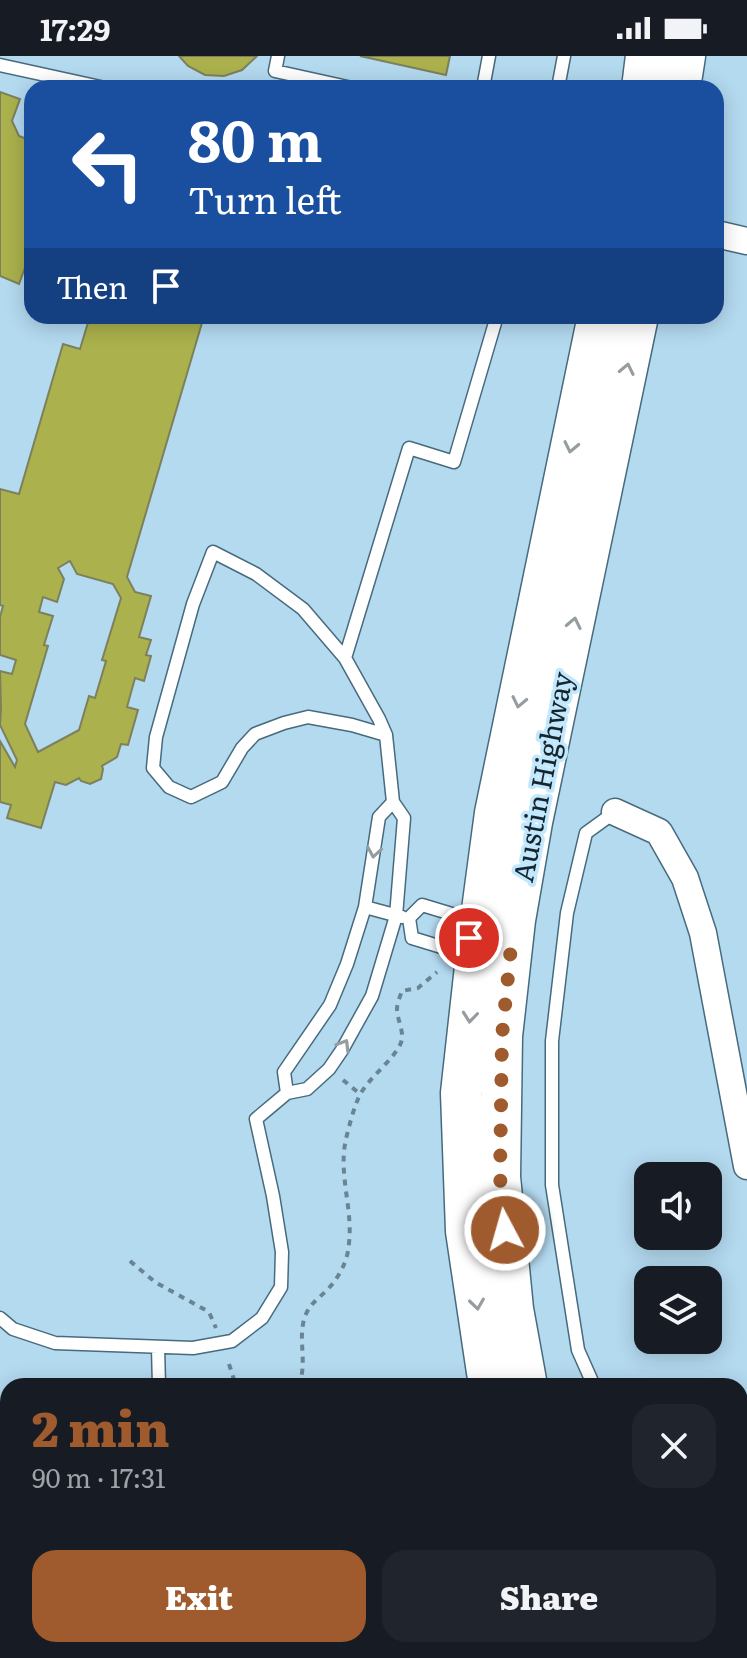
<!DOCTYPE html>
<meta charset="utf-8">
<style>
:root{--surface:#171b24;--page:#20242c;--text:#f1f3f6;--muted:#9ea1a6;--accent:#9f5b2d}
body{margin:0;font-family:Literata,serif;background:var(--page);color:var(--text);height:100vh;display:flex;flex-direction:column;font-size:30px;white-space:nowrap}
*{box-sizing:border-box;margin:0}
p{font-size:26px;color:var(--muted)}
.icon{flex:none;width:44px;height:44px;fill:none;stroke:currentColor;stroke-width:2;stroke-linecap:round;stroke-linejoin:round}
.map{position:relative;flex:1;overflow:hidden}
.details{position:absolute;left:0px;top:1322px;width:748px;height:280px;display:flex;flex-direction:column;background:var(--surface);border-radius:24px 24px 0 0;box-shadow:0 4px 20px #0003}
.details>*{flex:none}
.hud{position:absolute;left:24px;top:24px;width:700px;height:244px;border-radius:24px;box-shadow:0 4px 20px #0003;background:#1a4fa0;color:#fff;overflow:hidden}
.controls{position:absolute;left:634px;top:1106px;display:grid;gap:16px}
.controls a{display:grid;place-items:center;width:88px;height:88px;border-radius:16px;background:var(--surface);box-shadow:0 4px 20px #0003;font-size:40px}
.pin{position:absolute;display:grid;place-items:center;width:68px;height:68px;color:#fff;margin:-34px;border:4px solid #fff;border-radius:50%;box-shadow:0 2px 8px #0007}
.me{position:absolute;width:88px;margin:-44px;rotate:354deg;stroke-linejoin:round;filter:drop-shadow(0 0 6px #0008)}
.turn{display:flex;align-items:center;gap:28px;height:168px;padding:0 32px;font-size:36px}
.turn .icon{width:104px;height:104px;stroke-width:2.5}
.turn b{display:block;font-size:56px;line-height:68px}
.then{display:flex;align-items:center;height:76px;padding:0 32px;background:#0003;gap:16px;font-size:30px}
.round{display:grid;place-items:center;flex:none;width:84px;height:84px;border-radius:24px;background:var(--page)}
.summary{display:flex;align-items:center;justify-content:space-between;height:136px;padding:0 32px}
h1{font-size:48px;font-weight:800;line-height:60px;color:var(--accent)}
.cta{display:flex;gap:16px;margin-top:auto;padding:16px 32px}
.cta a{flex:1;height:92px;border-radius:24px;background:var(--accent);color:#fff;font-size:32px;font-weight:800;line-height:92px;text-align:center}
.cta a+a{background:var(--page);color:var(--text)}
.status{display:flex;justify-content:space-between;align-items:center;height:56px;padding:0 40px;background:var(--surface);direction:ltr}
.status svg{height:22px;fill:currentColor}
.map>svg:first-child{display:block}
.building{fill:#abb14c;stroke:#7c805d;stroke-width:2;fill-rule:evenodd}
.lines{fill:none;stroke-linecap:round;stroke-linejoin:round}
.lane-casing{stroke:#476a7d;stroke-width:15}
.street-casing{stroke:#476a7d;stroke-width:29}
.secondary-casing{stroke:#476a7d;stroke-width:39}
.primary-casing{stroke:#476a7d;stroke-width:43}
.path{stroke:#698493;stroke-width:4;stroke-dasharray:6 6;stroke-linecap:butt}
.lane{stroke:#fff;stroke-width:12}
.street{stroke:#fff;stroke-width:26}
.secondary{stroke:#fff;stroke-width:36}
.primary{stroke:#fff;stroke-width:40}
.oneway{stroke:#969da0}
.route{stroke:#9f5b2d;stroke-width:14;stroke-dasharray:0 25.2}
.labels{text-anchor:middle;stroke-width:7;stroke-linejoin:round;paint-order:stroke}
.street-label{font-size:28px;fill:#16252d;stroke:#c1e8fd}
</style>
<div class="status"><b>17:29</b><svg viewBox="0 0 49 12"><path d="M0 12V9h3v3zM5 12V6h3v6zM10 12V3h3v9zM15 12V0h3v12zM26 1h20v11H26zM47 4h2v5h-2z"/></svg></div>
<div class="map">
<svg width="747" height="1602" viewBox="0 0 747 1602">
<rect width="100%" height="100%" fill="#b4daf0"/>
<path class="building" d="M 179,0 L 257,0 L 242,14 L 224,20 L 205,19 L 188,10 Z
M 360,0 L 450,0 L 446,19 Z
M 0,36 L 20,43 L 12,65 L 19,80 L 32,85 L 32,193 L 19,228 L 0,220 Z
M 90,260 L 204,260 L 127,521 L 135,536 L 151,540 L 139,581 L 151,584 L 146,599 L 151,600 L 144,625 L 135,622 L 127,651 L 138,654 L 128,689 L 121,688 L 117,701 L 102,710 L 103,713 L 101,723 L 90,728 L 81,725 L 79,722 L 66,729 L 55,726 L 41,772 L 7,762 L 11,749 L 0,746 L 0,685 L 15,711 L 17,704 L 0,669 L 1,652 L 0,615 L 12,618 L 16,604 L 0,599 L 0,561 L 3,550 L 0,549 L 0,433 L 19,438 L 63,288 L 80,293 ZM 70,505 L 77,518 L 113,528 L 121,542 L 102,604 L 106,605 L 95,642 L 89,640 L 79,674 L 38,696 L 25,668 L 48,590 L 44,589 L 53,560 L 39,556 L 43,541 L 57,546 L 64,523 L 58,512 Z"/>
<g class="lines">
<g class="lane-casing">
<path id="lane" d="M 278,0 L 275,15 L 352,32
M 0,9 L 105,32
M 483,32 L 489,0
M 558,32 L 564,0
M 345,602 L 409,392 L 454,406 L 497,260
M 422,849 L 465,862 L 469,882 L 458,896 L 412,882 L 409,862 Z
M 365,851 L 402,861
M 287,1037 L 284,1016 L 330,949 L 347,908 L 365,851 L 379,761 L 393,746
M 0,1262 L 13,1273 L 55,1287 L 193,1292 L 232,1285 L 262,1262 L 281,1231 L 282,1196 L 273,1140 L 256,1063 L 287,1037 L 307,1033 L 329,1013 L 342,994 L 372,940 L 396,860 L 404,762 L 393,746 L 386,679 L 379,663 L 345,602 L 303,553 L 256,518 L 213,496 L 193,548 L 156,681 L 153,712 L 169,731 L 191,741 L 222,726 L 242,692 L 255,678 L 284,667 L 308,661 L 352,669 L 386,679
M 158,1291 L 159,1330
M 594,1330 L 578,1294 L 552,1129 L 552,985 L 567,857 L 586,777 L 615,756
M 740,1500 L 747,1498"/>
</g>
<g class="street-casing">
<path id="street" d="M 716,178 L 747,185
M 615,756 L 659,776 L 685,822 L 703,877 L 747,1110
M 132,1602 L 134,1594"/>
</g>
<g class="secondary-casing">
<path id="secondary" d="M 0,1540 L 8,1542
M 256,1594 L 294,1602"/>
</g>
<g class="primary-casing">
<path id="primary" d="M 642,32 L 646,0
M 680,32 L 685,0
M 490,1330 L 487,1316 L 466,1175 L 461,1037 L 478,884 L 495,757 L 598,260
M 527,1330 L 513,1253 L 500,1121 L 502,980 L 515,864 L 532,766 L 638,260
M 582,1594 L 585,1602
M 648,1594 L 656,1602
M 383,1602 L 401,1594"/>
</g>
<path class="path" d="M 343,1024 L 360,1038
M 130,1205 L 155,1226 L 209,1256 L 216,1272
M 229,1308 L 236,1330
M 298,1330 C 309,1308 296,1281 306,1258 C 311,1247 318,1243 326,1235 C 339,1222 348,1205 349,1187 C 353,1152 338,1118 346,1083 C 349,1070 355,1047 361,1037 C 371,1020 391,1006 400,989 C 406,977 397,965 397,953 C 397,948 400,940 402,935 L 418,932 L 437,916"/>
<use href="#lane" class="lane"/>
<use href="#street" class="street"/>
<use href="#secondary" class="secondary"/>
<use href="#primary" class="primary"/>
</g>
<defs><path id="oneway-chevron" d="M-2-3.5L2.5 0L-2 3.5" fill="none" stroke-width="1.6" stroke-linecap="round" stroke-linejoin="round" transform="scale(2)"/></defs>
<g class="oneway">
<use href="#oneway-chevron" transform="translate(627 313) rotate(-78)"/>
<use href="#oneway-chevron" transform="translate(571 391) rotate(102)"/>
<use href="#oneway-chevron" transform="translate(574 567) rotate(-78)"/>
<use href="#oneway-chevron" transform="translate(519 646) rotate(102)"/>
<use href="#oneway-chevron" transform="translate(374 796) rotate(99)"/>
<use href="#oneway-chevron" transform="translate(470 961) rotate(96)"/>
<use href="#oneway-chevron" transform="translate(344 989) rotate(-59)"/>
<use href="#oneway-chevron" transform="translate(477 1248) rotate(82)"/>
</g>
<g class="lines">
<path class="route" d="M 469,882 L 511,891 L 502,980 L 500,1121 L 505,1174"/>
</g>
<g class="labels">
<g class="street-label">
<text transform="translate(543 721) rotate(-79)" y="10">Austin Highway</text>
</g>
</g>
</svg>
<div class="controls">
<a><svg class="icon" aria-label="sound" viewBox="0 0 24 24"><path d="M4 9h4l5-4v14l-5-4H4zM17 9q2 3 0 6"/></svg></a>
<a><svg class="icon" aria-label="layers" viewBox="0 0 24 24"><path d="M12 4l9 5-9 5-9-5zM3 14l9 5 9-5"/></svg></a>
</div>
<div class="pin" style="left:469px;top:882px;background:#d93025"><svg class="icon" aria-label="arrive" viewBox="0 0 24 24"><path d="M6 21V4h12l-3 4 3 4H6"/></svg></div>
<svg class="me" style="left:505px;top:1174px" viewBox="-20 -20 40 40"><circle r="17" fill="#9f5b2d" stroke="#fff" stroke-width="3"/><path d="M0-11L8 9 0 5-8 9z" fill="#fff"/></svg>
<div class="hud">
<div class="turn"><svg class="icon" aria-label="left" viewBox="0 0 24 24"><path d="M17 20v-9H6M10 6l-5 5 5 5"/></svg><div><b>80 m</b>Turn left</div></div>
<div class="then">Then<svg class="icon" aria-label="arrive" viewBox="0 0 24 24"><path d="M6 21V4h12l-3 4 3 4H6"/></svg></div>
</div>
<section class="details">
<div class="summary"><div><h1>2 min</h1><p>90 m · 17:31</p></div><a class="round"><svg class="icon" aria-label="close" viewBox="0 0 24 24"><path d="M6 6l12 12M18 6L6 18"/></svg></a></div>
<div class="cta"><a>Exit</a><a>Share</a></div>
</section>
</div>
